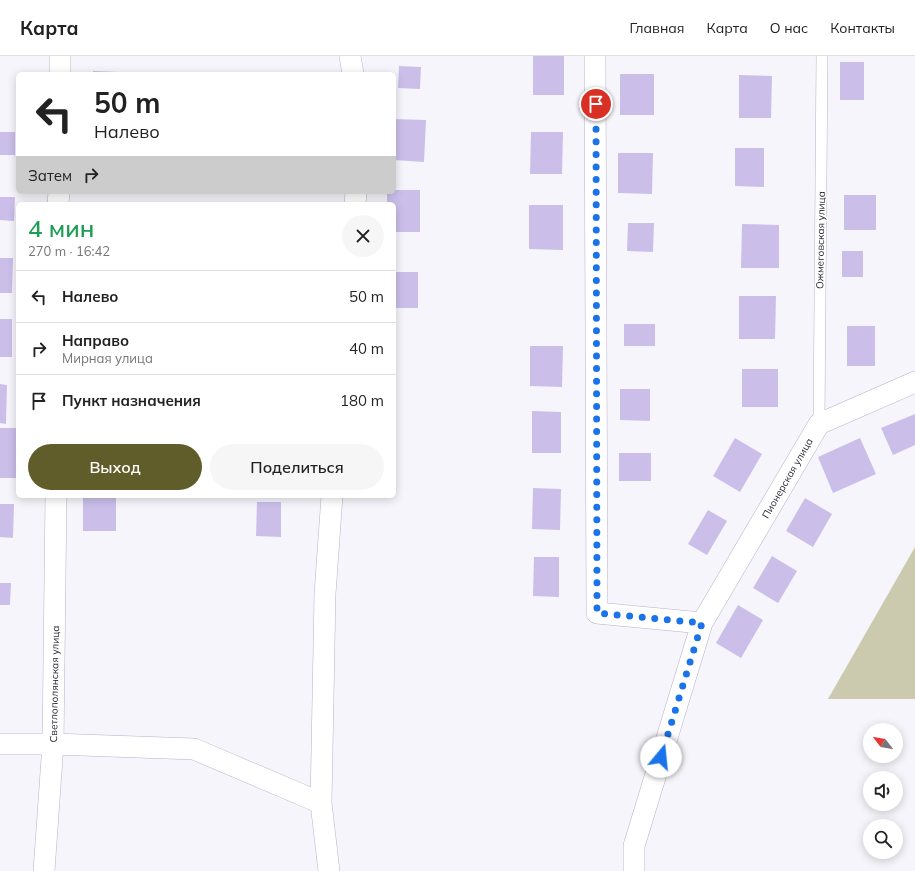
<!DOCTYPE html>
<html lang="ru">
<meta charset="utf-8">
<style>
:root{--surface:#fff;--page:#f6f6f6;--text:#222;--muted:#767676;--line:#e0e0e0;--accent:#605d2a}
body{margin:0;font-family:Mulish,sans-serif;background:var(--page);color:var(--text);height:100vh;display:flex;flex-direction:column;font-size:15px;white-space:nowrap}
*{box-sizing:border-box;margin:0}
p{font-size:13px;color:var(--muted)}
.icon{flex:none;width:22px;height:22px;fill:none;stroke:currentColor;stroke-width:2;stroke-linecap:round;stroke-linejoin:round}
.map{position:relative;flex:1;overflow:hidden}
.side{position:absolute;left:16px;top:146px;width:380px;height:296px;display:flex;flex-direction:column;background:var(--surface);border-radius:6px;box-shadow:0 2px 10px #0003}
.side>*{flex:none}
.guide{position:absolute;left:16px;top:16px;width:380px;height:122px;border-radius:6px;box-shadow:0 2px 10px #0003;background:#fff;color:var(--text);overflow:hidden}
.needle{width:26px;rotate:301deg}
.tools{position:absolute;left:863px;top:667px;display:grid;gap:8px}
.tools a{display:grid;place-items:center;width:40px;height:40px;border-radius:50%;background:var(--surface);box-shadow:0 2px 10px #0003;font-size:20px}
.pin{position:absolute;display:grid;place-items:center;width:34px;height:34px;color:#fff;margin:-17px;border:2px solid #fff;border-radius:50%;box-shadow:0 1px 4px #0007}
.me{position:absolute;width:44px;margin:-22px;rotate:17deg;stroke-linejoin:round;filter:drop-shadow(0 0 3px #0008)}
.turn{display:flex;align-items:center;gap:14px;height:84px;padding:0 12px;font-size:18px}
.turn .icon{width:52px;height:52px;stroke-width:2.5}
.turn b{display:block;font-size:28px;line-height:34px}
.then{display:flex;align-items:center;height:38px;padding:0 12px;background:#0003;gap:8px;font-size:15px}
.round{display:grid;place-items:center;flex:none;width:42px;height:42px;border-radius:21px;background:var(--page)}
.summary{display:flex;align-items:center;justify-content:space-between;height:68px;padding:0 12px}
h1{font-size:24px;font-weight:600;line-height:30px;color:#1e9e55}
.action{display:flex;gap:8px;margin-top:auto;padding:8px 12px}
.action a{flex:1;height:46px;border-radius:24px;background:var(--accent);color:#fff;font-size:16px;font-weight:600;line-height:46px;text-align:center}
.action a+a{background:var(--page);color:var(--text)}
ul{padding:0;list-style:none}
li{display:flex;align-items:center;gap:12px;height:52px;padding:0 12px;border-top:1px solid var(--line)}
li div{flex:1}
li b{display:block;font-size:15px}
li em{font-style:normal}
header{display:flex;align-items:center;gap:24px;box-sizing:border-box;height:56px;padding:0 20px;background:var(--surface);border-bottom:1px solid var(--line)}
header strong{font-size:19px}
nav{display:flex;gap:22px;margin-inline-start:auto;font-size:14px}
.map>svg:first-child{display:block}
.green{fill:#cbcaaf}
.building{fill:#cbbfea}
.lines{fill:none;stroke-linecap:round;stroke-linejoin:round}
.service-casing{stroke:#b9b1ce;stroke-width:12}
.minor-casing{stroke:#b9b1ce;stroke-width:22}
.service{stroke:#fff;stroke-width:11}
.minor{stroke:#fff;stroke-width:21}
.route{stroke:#1a73e8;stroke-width:7;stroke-dasharray:0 12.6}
.labels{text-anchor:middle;stroke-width:3;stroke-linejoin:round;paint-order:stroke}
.street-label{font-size:10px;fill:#2a2632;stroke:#fff}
</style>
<header>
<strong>Карта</strong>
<nav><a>Главная</a><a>Карта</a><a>О нас</a><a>Контакты</a></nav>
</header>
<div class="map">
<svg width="915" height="815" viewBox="0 0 915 815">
<rect width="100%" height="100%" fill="#f6f5fb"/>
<path class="green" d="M 915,491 L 915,643 L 828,643 Z"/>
<path class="building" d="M 533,0 L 564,0 L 564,39 L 533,39 Z
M 840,6 L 864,6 L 864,44 L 840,44 Z
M 399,10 L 421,11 L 420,33 L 398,32 Z
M 93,15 L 119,16 L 119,18 L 93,18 Z
M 620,18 L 654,18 L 654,59 L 620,59 Z
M 739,19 L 772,20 L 771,62 L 739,62 Z
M 394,63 L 426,64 L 424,106 L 394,104 Z
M 0,76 L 15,76 L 15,99 L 0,99 Z
M 531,76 L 563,76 L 562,118 L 530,118 Z
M 735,92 L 764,92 L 764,131 L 735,130 Z
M 618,97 L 653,97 L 652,138 L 618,137 Z
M 394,134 L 420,134 L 420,176 L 394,176 L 394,148 L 387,148 L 387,136 L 394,136 Z
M 844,139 L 876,139 L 876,174 L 844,174 Z
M 0,141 L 15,141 L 14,165 L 0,164 Z
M 529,149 L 563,149 L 563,194 L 529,193 Z
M 628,167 L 654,167 L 653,196 L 627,195 Z
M 742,168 L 779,169 L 779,212 L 741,212 Z
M 842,195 L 863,195 L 863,221 L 842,221 Z
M 0,202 L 13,202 L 12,237 L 0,237 Z
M 394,216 L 418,216 L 418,252 L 394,252 Z
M 739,240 L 776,240 L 775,283 L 739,283 Z
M 0,263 L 12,263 L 12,301 L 0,301 Z
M 624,268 L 655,268 L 655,290 L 624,290 Z
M 847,270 L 875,270 L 875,310 L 847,310 Z
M 530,290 L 563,290 L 562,331 L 530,330 Z
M 742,313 L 778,313 L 778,351 L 742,351 Z
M 0,328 L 7,329 L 6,368 L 0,367 Z
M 620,333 L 650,333 L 650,365 L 620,364 Z
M 532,355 L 561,356 L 561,397 L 532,397 Z
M 915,358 L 915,389 L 893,399 L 881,372 Z
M 0,372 L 18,372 L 18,422 L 0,422 Z
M 735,382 L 762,398 L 740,436 L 713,420 Z
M 860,382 L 876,418 L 833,437 L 818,401 Z
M 619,397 L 651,397 L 651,425 L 619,425 Z
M 533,432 L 561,433 L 560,474 L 532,473 Z
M 83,440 L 116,440 L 116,475 L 83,475 Z
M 805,442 L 832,458 L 813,491 L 786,475 Z
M 257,446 L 281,446 L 281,481 L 256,480 Z
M 0,448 L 14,448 L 13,482 L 0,481 Z
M 708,454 L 727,465 L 707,499 L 688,488 Z
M 772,500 L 797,515 L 778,547 L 753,532 Z
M 534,501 L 559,501 L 559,541 L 533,540 Z
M 0,527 L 11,527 L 10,549 L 0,549 Z
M 738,549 L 763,564 L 741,602 L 716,587 Z"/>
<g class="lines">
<g class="service-casing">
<path id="service" d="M 819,368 L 822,0"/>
</g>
<g class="minor-casing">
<path id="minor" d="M 350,0 L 353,18
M 595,0 L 597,557 L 702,567
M 60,18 L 60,0
M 58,148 L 59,136
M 355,148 L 356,136
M 0,688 L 53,688 L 194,693 L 321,747
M 44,815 L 53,688 L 56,440
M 329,815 L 321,747 L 325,538 L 332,440
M 634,815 L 634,790 L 702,567 L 819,368 L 915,326"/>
</g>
<use href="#service" class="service"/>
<use href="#minor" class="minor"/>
</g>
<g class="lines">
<path class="route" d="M 596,48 L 597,557 L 702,567 L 661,701"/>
</g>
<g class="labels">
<g class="street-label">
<text transform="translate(820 184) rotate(-89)" y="4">Ожмеговская улица</text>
<text transform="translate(787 422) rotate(-60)" y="4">Пионерская улица</text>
<text transform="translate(54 628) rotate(-89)" y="4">Светлополянская улица</text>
</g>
</g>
</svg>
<div class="tools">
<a><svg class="needle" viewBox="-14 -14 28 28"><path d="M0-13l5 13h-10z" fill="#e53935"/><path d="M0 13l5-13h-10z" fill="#767676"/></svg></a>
<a><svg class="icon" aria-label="sound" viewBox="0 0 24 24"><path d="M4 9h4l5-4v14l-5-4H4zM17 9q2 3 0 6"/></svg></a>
<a><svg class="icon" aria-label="search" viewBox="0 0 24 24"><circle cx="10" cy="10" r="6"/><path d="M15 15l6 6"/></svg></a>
</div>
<div class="pin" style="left:596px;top:48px;background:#d93025"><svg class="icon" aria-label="arrive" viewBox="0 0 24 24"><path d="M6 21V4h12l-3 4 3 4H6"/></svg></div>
<svg class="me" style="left:661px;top:701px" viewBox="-20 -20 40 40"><circle r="19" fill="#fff"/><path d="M0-13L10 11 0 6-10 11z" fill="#1a73e8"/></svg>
<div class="guide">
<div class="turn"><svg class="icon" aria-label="left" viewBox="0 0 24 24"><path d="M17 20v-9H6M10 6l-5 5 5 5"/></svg><div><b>50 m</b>Налево</div></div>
<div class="then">Затем<svg class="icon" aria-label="right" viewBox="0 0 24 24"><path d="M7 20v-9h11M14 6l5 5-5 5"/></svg></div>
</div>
<section class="side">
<div class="summary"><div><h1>4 мин</h1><p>270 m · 16:42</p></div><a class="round"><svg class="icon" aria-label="close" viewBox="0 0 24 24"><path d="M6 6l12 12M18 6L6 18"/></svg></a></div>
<ul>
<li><svg class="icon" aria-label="left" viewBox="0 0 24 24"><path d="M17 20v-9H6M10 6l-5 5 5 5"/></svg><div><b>Налево</b></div><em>50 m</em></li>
<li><svg class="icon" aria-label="right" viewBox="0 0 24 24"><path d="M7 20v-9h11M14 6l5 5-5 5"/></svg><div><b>Направо</b><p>Мирная улица</p></div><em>40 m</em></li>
<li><svg class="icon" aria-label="arrive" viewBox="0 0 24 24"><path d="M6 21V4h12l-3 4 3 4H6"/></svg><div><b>Пункт назначения</b></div><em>180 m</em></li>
</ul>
<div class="action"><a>Выход</a><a>Поделиться</a></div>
</section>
</div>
